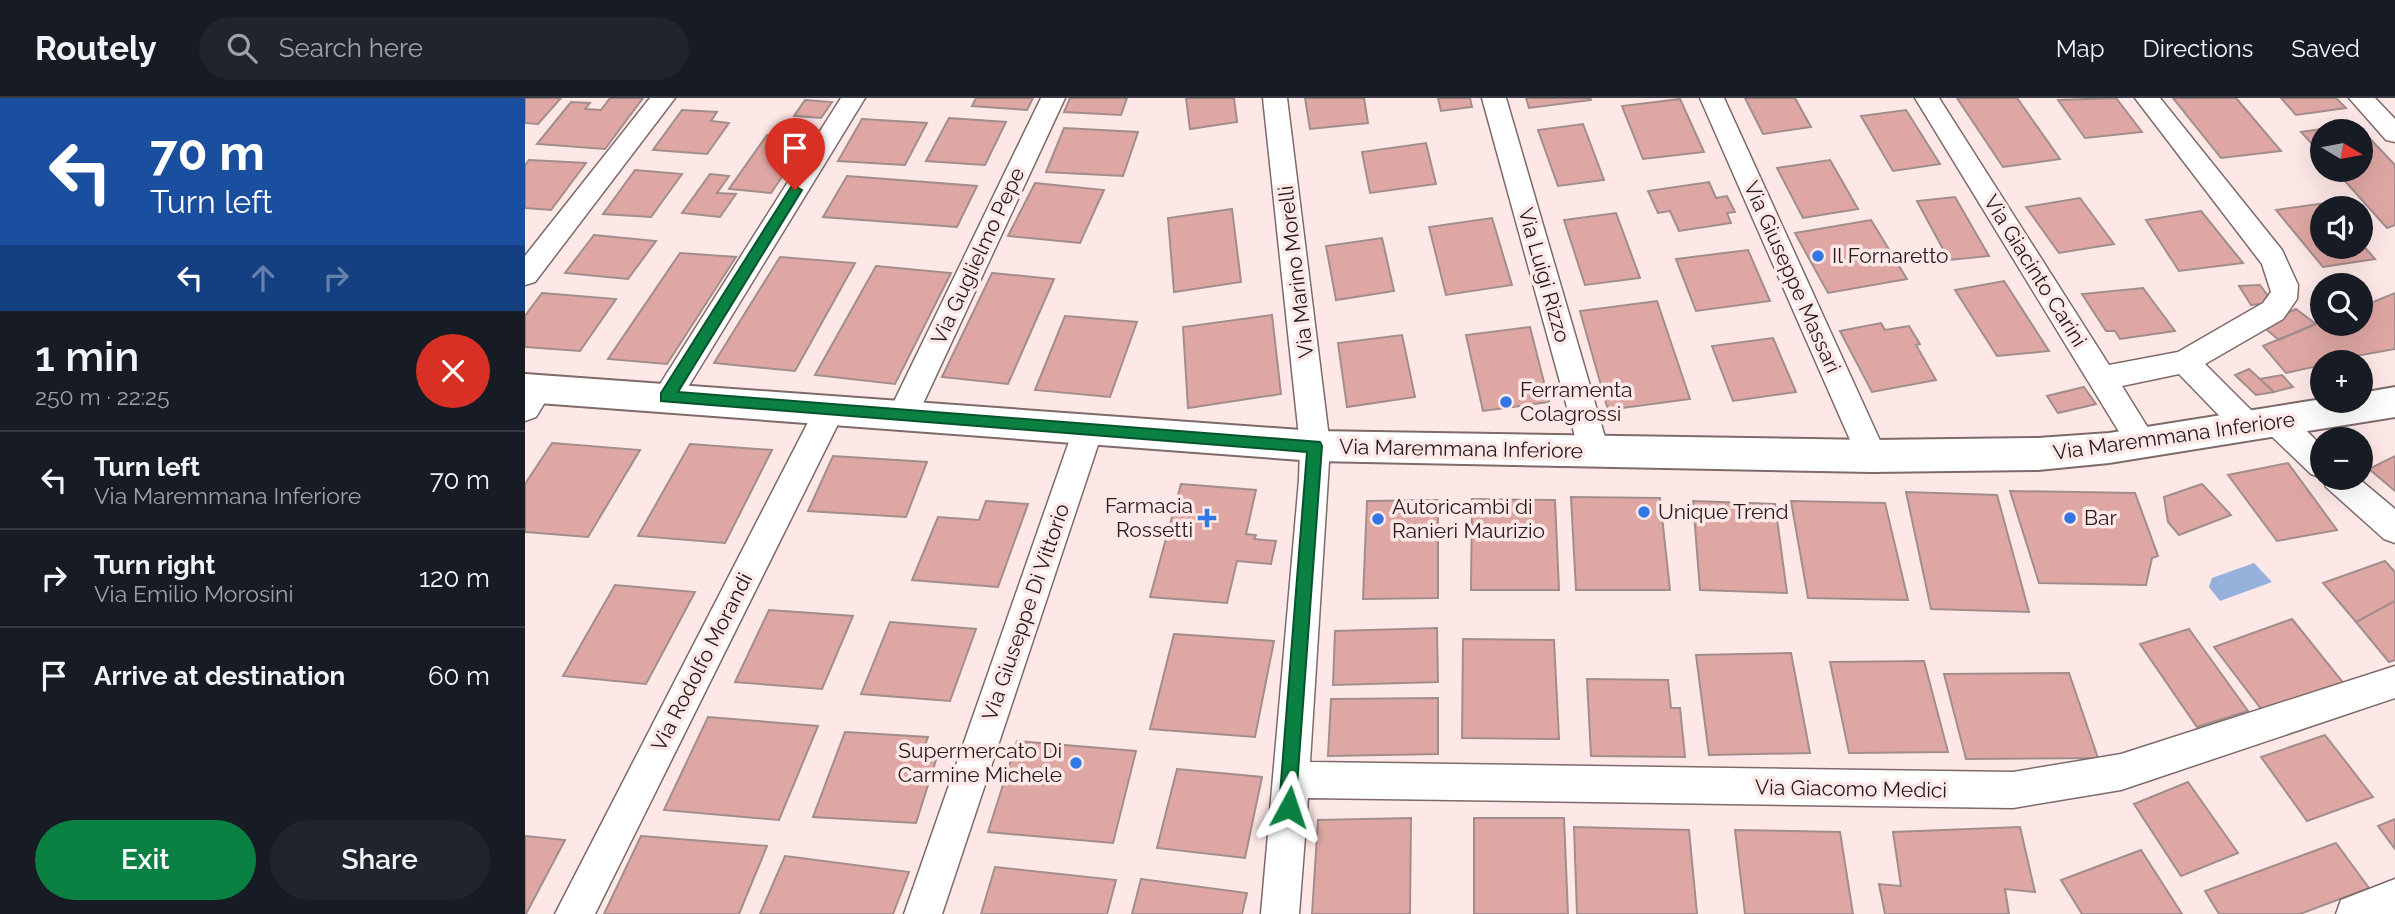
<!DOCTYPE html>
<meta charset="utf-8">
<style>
:root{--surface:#171b24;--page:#20242c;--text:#f1f3f6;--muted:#9ea1a6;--line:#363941;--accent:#0b8043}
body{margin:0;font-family:Raleway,sans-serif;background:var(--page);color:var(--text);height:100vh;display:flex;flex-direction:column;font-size:26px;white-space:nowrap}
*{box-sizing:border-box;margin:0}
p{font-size:23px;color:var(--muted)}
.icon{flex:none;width:38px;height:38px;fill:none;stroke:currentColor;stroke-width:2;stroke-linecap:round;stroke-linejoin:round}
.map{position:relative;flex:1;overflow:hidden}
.panel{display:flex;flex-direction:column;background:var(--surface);width:525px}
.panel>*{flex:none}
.banner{background:#1a4fa0;color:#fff;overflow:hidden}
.needle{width:46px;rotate:100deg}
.tools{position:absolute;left:1785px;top:21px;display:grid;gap:14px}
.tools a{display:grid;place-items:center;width:63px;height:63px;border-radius:50%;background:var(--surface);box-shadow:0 7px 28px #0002;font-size:35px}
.pin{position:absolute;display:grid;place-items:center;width:60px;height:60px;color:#fff;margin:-72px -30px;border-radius:50% 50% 50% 0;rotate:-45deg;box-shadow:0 0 7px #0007}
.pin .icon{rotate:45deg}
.me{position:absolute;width:77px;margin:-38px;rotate:5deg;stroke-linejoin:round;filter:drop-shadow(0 0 5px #0008)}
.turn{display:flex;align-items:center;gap:24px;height:147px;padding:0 35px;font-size:32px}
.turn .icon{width:91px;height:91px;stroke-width:2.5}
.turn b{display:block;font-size:49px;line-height:60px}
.lanes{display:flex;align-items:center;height:66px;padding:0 35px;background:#0003;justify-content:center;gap:35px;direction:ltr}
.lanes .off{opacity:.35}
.round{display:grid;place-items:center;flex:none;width:74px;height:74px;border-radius:37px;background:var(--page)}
.summary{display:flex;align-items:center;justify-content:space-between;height:119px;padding:0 35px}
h1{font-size:42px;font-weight:600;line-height:52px}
.cta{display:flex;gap:14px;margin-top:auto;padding:14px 35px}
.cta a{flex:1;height:80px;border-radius:42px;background:var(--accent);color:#fff;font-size:28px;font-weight:600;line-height:80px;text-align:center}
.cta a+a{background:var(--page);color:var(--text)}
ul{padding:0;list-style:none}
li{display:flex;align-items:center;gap:21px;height:98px;padding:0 35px;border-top:2px solid var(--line)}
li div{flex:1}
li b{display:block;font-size:26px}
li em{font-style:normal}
header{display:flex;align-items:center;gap:42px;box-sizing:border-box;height:98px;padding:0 35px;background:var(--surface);border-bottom:2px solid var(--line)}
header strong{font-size:33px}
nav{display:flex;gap:38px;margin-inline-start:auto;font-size:24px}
.search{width:490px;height:63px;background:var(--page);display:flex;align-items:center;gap:18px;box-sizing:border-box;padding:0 24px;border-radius:38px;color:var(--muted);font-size:26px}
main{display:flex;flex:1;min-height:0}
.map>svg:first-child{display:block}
.water{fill:#96b1db}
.building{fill:#dfa7a3;stroke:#a18e8c;stroke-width:2}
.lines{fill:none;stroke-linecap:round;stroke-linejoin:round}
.minor-casing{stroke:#7d6a69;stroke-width:3}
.secondary-casing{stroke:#7d6a69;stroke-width:4}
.minor{fill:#fff;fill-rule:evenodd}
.secondary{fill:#fff;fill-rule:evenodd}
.route{fill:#0b8043;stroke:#07532c;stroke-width:2}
.poi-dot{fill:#3278e5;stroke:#fee8e7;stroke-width:2.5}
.labels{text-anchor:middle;stroke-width:7;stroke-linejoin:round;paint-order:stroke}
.street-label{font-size:21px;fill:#251d1d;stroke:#fee8e7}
.poi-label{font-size:21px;fill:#251d1d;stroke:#fee8e7;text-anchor:start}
</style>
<header>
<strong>Routely</strong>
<div class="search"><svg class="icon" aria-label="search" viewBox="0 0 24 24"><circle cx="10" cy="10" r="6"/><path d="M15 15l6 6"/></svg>Search here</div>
<nav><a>Map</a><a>Directions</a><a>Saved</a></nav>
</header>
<main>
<section class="panel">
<div class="banner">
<div class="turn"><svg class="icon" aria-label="left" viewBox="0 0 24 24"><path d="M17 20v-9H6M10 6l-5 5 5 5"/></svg><div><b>70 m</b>Turn left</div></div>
<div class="lanes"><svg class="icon" aria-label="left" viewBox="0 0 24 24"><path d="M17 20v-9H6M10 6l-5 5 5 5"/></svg><svg class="icon off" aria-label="ahead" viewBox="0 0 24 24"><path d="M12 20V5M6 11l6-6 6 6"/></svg><svg class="icon off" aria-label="right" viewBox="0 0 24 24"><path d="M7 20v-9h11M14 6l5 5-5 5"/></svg></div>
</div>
<div class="summary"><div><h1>1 min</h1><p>250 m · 22:25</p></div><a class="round" style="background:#d93025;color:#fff"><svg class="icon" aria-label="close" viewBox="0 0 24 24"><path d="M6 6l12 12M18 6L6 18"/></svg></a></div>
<ul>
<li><svg class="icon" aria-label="left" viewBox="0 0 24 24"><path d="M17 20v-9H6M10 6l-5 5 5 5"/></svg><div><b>Turn left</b><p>Via Maremmana Inferiore</p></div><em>70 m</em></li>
<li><svg class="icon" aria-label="right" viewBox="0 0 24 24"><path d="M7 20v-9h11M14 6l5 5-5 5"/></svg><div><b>Turn right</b><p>Via Emilio Morosini</p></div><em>120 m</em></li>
<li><svg class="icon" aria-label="arrive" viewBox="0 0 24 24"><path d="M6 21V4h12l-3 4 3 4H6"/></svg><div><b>Arrive at destination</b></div><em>60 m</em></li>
</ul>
<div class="cta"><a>Exit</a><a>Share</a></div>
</section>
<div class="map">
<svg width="1870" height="816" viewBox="0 0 1870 816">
<rect width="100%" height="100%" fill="#fee8e7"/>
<path class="water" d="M 1729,465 L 1747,484 L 1695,503 L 1684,489 L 1687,480 Z"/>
<path class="building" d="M 0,0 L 36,0 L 13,26 L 0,25 Z
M 85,0 L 118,0 L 80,51 L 12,46 L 46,4 L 65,5 L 60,11 L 76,12 Z
M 451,0 L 508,0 L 502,12 L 447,8 Z
M 545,0 L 602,0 L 596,17 L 539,14 Z
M 661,0 L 709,0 L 712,24 L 665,31 Z
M 780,0 L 839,0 L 843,25 L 785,31 Z
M 913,0 L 945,0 L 947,9 L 916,13 Z
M 1001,0 L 1065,0 L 1066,2 L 1004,10 Z
M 1220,0 L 1270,0 L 1286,29 L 1238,36 Z
M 1432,0 L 1492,0 L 1535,61 L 1478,69 Z
M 1591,0 L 1617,34 L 1560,40 L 1533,2 Z
M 1648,0 L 1711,0 L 1756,53 L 1696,60 Z
M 1756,0 L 1811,0 L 1821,10 L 1771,17 Z
M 1155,1 L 1179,54 L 1118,61 L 1097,8 Z
M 280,2 L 307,4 L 296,20 L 269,18 Z
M 157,12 L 192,14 L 186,23 L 204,25 L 182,56 L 128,52 Z
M 1381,12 L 1415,66 L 1368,73 L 1336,18 Z
M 424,20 L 481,24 L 460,67 L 401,63 Z
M 337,21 L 402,25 L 380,67 L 313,63 Z
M 1058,26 L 1079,82 L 1033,88 L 1013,32 Z
M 1831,26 L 1870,67 L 1870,127 L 1862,130 L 1810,72 L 1836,72 L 1836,33 L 1797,33 L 1797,57 L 1776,34 Z
M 539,30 L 613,34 L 598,78 L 521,74 Z
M 242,37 L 283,41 L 246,95 L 204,91 Z
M 901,45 L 911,86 L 845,95 L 837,54 Z
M 4,62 L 61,65 L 26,112 L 0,110 L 0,67 Z
M 1305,62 L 1333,111 L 1278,120 L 1252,70 Z
M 110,72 L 157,76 L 126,119 L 78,116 Z
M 185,76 L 204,78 L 192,95 L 211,96 L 195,119 L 157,115 Z
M 322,78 L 452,88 L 432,129 L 298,119 Z
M 1184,84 L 1191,100 L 1202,98 L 1210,114 L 1202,115 L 1206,125 L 1154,133 L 1145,113 L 1133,115 L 1123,93 Z
M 510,85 L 579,92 L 555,145 L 483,138 Z
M 1430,99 L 1464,158 L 1424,162 L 1392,103 Z
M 1555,100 L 1589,146 L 1534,155 L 1501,109 Z
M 1801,105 L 1806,110 L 1797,110 L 1797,149 L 1836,149 L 1836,145 L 1850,161 L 1798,169 L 1751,112 Z
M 707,111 L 716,184 L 649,194 L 643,120 Z
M 1676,113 L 1718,165 L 1654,173 L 1621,122 Z
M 1091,115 L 1115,180 L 1060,187 L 1039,122 Z
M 967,120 L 987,187 L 921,197 L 904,129 Z
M 1346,122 L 1382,181 L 1303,195 L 1270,135 Z
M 69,137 L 131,143 L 103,181 L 40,175 Z
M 857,140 L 869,193 L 811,202 L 801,148 Z
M 1223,152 L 1245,203 L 1171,213 L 1151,161 Z
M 155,155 L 211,159 L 142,266 L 83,261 Z
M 255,159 L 330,165 L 270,273 L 189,265 Z
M 351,168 L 426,175 L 370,286 L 290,277 Z
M 467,175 L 529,181 L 483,286 L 417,279 Z
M 1479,183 L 1524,253 L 1472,258 L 1430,192 Z
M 1735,187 L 1748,205 L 1726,207 L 1714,188 Z
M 1618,190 L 1650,233 L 1595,241 L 1590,233 L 1581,233 L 1557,196 Z
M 17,195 L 91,201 L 55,253 L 0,249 L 0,218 Z
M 1870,195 L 1870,251 L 1797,264 L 1797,267 L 1761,275 L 1738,248 L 1797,223 L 1836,226 L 1836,209 Z
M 1132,203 L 1165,301 L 1083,312 L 1055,213 Z
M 1771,211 L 1791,226 L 1754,242 L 1736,227 Z
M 747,217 L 756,296 L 663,310 L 658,229 Z
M 540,218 L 612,224 L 585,299 L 510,292 Z
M 1356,225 L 1360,232 L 1384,228 L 1395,246 L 1391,247 L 1411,282 L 1347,294 L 1315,233 Z
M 1005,229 L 1024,304 L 958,313 L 941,237 Z
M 877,237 L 890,299 L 822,309 L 813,245 Z
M 1248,240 L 1271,294 L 1208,303 L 1187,248 Z
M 1724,271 L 1735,281 L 1749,294 L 1731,297 L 1710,277 Z
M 1757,277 L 1768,289 L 1749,294 L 1735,281 Z
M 1559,289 L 1571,306 L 1533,315 L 1522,298 Z
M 27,345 L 115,352 L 63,439 L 0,434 L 0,386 Z
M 165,346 L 247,352 L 200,445 L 113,438 Z
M 308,358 L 402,364 L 381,419 L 283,413 Z
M 1870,358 L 1870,393 L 1844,371 Z
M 1763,365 L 1812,432 L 1752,443 L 1703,377 Z
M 656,386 L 731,392 L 721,436 L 731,437 L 729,441 L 751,443 L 746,466 L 712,463 L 702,505 L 625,499 Z
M 1677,386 L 1706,417 L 1654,437 L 1643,424 L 1639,399 Z
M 1485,393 L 1610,395 L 1633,458 L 1627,460 L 1621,487 L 1514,485 Z
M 1381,394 L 1472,397 L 1504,514 L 1406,511 Z
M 1046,399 L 1135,400 L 1145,492 L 1051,492 Z
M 947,401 L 1030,402 L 1034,492 L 946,492 Z
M 913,402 L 913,500 L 838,501 L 842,403 Z
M 461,403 L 503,406 L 473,489 L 387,482 L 413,419 L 454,422 Z
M 1168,403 L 1250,406 L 1262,495 L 1175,492 Z
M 1266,403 L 1360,405 L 1383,502 L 1283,500 Z
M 1860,463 L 1870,474 L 1870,503 L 1831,524 L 1798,485 Z
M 90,487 L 170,494 L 121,586 L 38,578 Z
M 1870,503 L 1870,562 L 1864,564 L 1831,524 Z
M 244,512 L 328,518 L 297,591 L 210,584 Z
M 1767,521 L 1820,587 L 1740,616 L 1689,549 Z
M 365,524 L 451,531 L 425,603 L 336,596 Z
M 912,530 L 913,584 L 808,587 L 810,533 Z
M 1664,531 L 1723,613 L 1672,629 L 1615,546 Z
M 649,536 L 749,543 L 730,639 L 625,631 Z
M 938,541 L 1029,542 L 1034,641 L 937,640 Z
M 1266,555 L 1285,655 L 1184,657 L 1171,557 Z
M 1399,563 L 1423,654 L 1324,655 L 1305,564 Z
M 1544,575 L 1573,660 L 1441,661 L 1419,576 Z
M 1062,581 L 1143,582 L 1146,610 L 1155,610 L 1160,659 L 1066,658 Z
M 913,600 L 913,656 L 803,658 L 806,601 Z
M 183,619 L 293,628 L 254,722 L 139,712 Z
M 320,634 L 403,639 L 395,661 L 411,662 L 391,725 L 288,719 Z
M 1800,637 L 1848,699 L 1782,723 L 1736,659 Z
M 492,643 L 611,653 L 588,745 L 463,734 Z
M 652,671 L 737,679 L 720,760 L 632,750 Z
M 1663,684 L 1713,755 L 1656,778 L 1609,706 Z
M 886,720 L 885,816 L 787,816 L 793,722 Z
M 949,720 L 1039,720 L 1043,816 L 949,816 Z
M 1870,721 L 1870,751 L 1853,728 Z
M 1049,729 L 1164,732 L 1172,816 L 1052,816 Z
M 1495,729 L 1510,794 L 1480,791 L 1484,816 L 1360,816 L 1354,786 L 1376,788 L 1368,734 Z
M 1210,732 L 1315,734 L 1328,816 L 1220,816 Z
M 0,738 L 40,742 L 1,816 L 0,816 Z
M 116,738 L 242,748 L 214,816 L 79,816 Z
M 1811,745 L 1844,790 L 1775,816 L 1694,816 L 1680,793 Z
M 1616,752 L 1657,816 L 1557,816 L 1536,782 Z
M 260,758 L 384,774 L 368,816 L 235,816 Z
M 470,769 L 591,782 L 582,816 L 456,816 Z
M 616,781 L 722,795 L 717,816 L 607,816 Z"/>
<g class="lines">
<g class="minor-casing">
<path id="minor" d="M 125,0 L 150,0 L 10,184 L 0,187 L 0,158 Z
M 316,0 L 340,0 L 152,307 L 142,311 L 132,307 L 127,299 L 132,291 Z
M 516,0 L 540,0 L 389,325 L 378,328 L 367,325 L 363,316 Z
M 738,0 L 762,0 L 805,348 L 785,664 L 1488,674 L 1596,656 L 1870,568 L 1870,600 L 1596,692 L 1488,710 L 783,700 L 774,816 L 736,816 L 774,382 L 775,348 Z
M 957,0 L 981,0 L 1084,353 L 1080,362 L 1069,366 L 1058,362 L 1054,353 Z
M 1175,0 L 1199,0 L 1362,358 L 1358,367 L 1347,371 L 1336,367 Z
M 1390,0 L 1414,0 L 1584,267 L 1653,254 L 1738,205 L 1746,194 L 1737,166 L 1610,0 L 1635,0 L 1757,152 L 1773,187 L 1772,201 L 1758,221 L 1680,266 L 1736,322 L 1739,315 C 1763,307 1781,334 1797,348 L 1797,380 L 1833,380 L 1870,411 L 1870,445 L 1859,441 L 1801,389 L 1797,380 L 1786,376 L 1738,330 L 1735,337 L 1724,340 L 1713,337 L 1654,276 L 1597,288 L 1633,346 L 1629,355 L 1618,359 L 1607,355 Z
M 1824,0 L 1850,0 L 1870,21 L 1870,44 L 1861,42 Z
M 13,279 L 23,283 L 28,291 L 11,319 L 0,323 L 0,287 Z
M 305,300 L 316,303 L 320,312 L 70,816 L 30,816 L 294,303 Z
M 563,320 L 574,323 L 578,332 L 417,816 L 379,816 L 548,332 L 552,323 Z
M 1870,781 L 1870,816 L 1811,816 L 1816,802 Z"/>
</g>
<g class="secondary-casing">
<path id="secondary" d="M 0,276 L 790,333 L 1347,342 L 1513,340 L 1584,335 L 1797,301 L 1836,303 L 1836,295 L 1870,289 L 1870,319 L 1584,365 L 1513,372 L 1347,374 L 790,363 L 0,304 Z"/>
</g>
<use href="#minor" class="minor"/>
<use href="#secondary" class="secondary"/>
</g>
<path class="route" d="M 270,88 L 277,92 L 153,294 L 795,344 L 797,348 L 770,715 L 764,718 L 757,715 L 754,709 L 782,354 L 136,303 L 136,295 L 266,89 Z"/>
<g class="poi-dot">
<circle cx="1293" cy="158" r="7"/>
<circle cx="981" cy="304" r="7"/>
<circle cx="1119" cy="414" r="7"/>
<path d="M678.5 409.5h7v7h7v7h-7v7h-7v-7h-7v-7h7z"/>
<circle cx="1545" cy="420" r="7"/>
<circle cx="853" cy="421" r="7"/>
<circle cx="551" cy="665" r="7"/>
</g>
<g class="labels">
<g class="street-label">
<text transform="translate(453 158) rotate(-65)" y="7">Via Guglielmo Pepe</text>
<text transform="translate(1510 173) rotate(58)" y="7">Via Giacinto Carini</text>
<text transform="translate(771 174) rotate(-97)" y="7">Via Marino Morelli</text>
<text transform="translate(1019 177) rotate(74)" y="7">Via Luigi Rizzo</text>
<text transform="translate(1267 179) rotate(66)" y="7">Via Giuseppe Massari</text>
<text transform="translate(1649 338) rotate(-8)" y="7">Via Maremmana Inferiore</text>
<text transform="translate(936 351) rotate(1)" y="7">Via Maremmana Inferiore</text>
<text transform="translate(501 514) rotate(-71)" y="7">Via Giuseppe Di Vittorio</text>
<text transform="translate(177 564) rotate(-63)" y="7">Via Rodolfo Morandi</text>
<text transform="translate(1326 691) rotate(1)" y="7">Via Giacomo Medici</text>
</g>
<g class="poi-label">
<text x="1307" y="165">Il Fornaretto</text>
<text x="995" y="299">Ferramenta<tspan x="995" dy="24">Colagrossi</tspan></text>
<text x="668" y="415" text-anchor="end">Farmacia<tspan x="668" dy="24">Rossetti</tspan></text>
<text x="867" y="416">Autoricambi di<tspan x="867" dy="24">Ranieri Maurizio</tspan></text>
<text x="1133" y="421">Unique Trend</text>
<text x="1559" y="427">Bar</text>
<text x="537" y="660" text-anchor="end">Supermercato Di<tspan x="537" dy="24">Carmine Michele</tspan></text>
</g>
</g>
</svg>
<div class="tools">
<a><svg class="needle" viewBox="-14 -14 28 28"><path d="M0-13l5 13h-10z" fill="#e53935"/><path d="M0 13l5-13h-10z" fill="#9ea1a6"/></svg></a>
<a><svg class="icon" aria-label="sound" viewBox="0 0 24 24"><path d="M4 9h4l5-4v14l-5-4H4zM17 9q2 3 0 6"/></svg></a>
<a><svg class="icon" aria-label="search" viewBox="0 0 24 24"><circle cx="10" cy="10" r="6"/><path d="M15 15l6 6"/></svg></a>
<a>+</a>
<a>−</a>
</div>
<div class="pin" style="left:270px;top:92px;background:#d93025"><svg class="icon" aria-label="arrive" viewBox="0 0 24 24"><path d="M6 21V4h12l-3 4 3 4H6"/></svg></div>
<svg class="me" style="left:764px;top:709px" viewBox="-20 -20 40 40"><path d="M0-17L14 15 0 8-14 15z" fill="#0b8043" stroke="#fff" stroke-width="4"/></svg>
</div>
</main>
